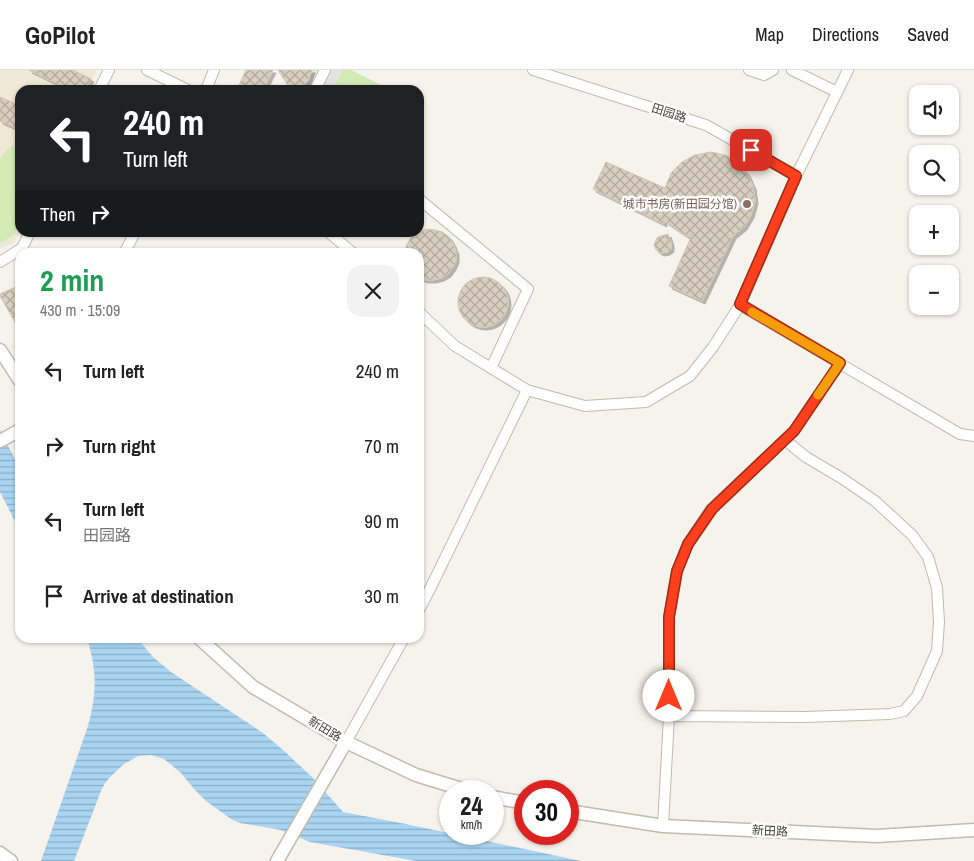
<!DOCTYPE html>
<meta charset="utf-8">
<style>
:root{--surface:#fff;--page:#f2f2f2;--text:#222;--muted:#767676;--line:#e0e0e0}
body{margin:0;font-family:"Archivo Narrow","Noto Sans SC",sans-serif;background:var(--page);color:var(--text);height:100vh;display:flex;flex-direction:column;font-size:19px;white-space:nowrap}
*{box-sizing:border-box;margin:0}
p{font-size:16px;color:var(--muted)}
.icon{flex:none;width:28px;height:28px;fill:none;stroke:currentColor;stroke-width:2;stroke-linecap:round;stroke-linejoin:round}
.map{position:relative;flex:1;overflow:hidden}
.sheet{position:absolute;left:15px;top:178px;width:409px;height:395px;display:flex;flex-direction:column;background:var(--surface);border-radius:15px;box-shadow:0 1px 4px #0004}
.sheet>*{flex:none}
.top-card{position:absolute;left:15px;top:15px;width:409px;height:152px;border-radius:15px;box-shadow:0 1px 4px #0004;background:#202124;color:#fff;overflow:hidden}
.controls{position:absolute;left:909px;top:15px;display:grid;gap:10px}
.controls a{display:grid;place-items:center;width:50px;height:50px;border-radius:10px;background:var(--surface);box-shadow:0 1px 4px #0004;font-size:25px}
.speed{position:absolute;left:439px;top:710px;display:flex;gap:10px;font-size:25px;font-weight:700;text-align:center}
.speed>*{display:grid;place-content:center;width:65px;height:65px;border-radius:50%;background:var(--surface);box-shadow:0 1px 4px #0004;line-height:1}
.speed small{font-size:12px;font-weight:400}
.speed .limit{border:8px solid #d22;background:#fff;color:#111}
.pin{position:absolute;display:grid;place-items:center;width:42px;height:42px;color:#fff;margin:-21px;border-radius:10px;box-shadow:0 2px 8px #0006}
.me{position:absolute;width:55px;margin:-28px;rotate:0deg;stroke-linejoin:round;filter:drop-shadow(0 0 4px #0008)}
.turn{display:flex;align-items:center;gap:18px;height:105px;padding:0 25px;font-size:22px}
.turn .icon{width:65px;height:65px;stroke-width:2.5}
.turn b{display:block;font-size:35px;line-height:42px}
.then{display:flex;align-items:center;height:48px;padding:0 25px;background:#0003;gap:10px;font-size:19px}
.round{display:grid;place-items:center;flex:none;width:52px;height:52px;border-radius:15px;background:var(--page)}
.overview{display:flex;align-items:center;justify-content:space-between;height:85px;padding:0 25px}
h1{font-size:30px;font-weight:700;line-height:38px;color:#1e9e55}
ul{padding:0;list-style:none}
li{display:flex;align-items:center;gap:15px;height:75px;padding:0 25px}
li div{flex:1}
li b{display:block;font-size:19px}
li em{font-style:normal}
header{display:flex;align-items:center;gap:30px;box-sizing:border-box;height:70px;padding:0 25px;background:var(--surface);border-bottom:1px solid var(--line)}
header strong{font-size:24px}
nav{display:flex;gap:28px;margin-inline-start:auto;font-size:18px}
.map>svg:first-child{display:block}
.education{fill:#efe8d6}
.garden{fill:#d2eab5}
.parking{fill:#e5e3e0}
.water{fill:url(#water-rules)}
.building{fill:url(#building-cross-hatch);stroke:#d3c7b4;filter:url(#shadow)}
.lines{fill:none;stroke-linecap:round;stroke-linejoin:round}
.minor-casing{stroke:#c2bbae;stroke-width:12}
.tertiary-casing{stroke:#c2bbae;stroke-width:15}
.minor{stroke:#fff;stroke-width:10}
.tertiary{stroke:#fff;stroke-width:12}
.route-casing{stroke:#a42913;stroke-width:12}
.route{stroke:#fc3f1d;stroke-width:9}
.slow{stroke:#f59e0b;stroke-width:9}
.education-dot{fill:#8d6e63;stroke:#fff;stroke-width:2}
.labels{text-anchor:middle;stroke-width:5;stroke-linejoin:round;paint-order:stroke}
.street-label{font-size:12px;fill:#4b4439;stroke:#fff}
.education-label{font-size:12px;fill:#785e54;stroke:#fff;text-anchor:end}
</style>
<header>
<strong>GoPilot</strong>
<nav><a>Map</a><a>Directions</a><a>Saved</a></nav>
</header>
<div class="map">
<svg width="974" height="791" viewBox="0 0 974 791">
<defs>
<pattern id="water-rules" width="6" height="5" patternUnits="userSpaceOnUse" patternTransform="scale(1.25)"><rect width="6" height="5" fill="#a9d4f2"/><path d="M0 2.5h6" fill="none" stroke="#8caec5"/></pattern>
<pattern id="building-cross-hatch" width="8" height="8" patternUnits="userSpaceOnUse" patternTransform="scale(1.25)"><rect width="8" height="8" fill="#d8cfc1"/><path d="M0 0l8 8M0 8l8-8" fill="none" stroke="#b1aa9e"/></pattern>
<filter id="shadow"><feDropShadow dx="3" dy="3" stdDeviation="0" flood-color="#0004"/></filter>
</defs>
<rect width="100%" height="100%" fill="#f6f3ec"/>
<path class="education" d="M 0,0 L 96,0 L 96,2 L 88,20 L 20,20 L 20,161 L 14,173 L 0,178 Z"/>
<path class="garden" d="M 342,0 L 351,0 L 391,20 L 332,20 Z
M 20,73 L 20,152 L 14,165 L 3,172 L 0,172 L 0,90 C 5,80 10,76 20,73 Z"/>
<path class="parking" d="M 310,0 L 342,0 L 332,20 L 284,20 L 287,14 L 291,16 L 297,17 L 305,14 L 309,9 Z"/>
<path class="water" d="M 0,360 L 20,399 L 20,461 L 0,422 Z
M 87,568 L 137,568 L 153,587 L 171,602 L 263,663 L 283,680 L 312,707 L 343,742 L 401,753 L 581,791 L 416,791 L 310,772 L 281,760 L 252,755 L 240,753 L 231,749 L 206,731 L 195,720 L 181,703 L 169,693 L 164,689 L 151,685 L 138,686 L 124,694 L 111,706 L 105,713 L 101,721 L 74,791 L 41,791 L 88,656 C 97,623 97,601 87,568 Z"/>
<path class="building" d="M 29,0 L 73,0 L 91,9 L 86,20 L 70,20 Z
M 246,0 L 273,0 L 263,20 L 237,20 Z
M 278,0 L 312,0 L 308,11 L 303,15 L 297,17 L 291,16 L 287,14 Z
M 0,27 L 20,36 L 20,60 L 0,51 Z
M 711,82 L 725,85 L 738,92 L 747,103 L 753,116 L 755,131 L 751,145 L 744,157 L 733,166 L 702,231 L 669,216 L 693,163 L 688,167 L 663,150 L 664,154 L 593,119 L 606,92 L 665,118 L 671,103 L 682,92 L 695,85 Z
M 427,159 L 435,160 L 442,162 L 449,167 L 453,174 L 456,182 L 456,190 L 453,197 L 448,204 L 441,208 L 433,210 L 424,210 L 419,207 L 419,182 L 405,182 L 407,174 L 415,162 L 419,162 Z
M 668,164 L 671,173 L 671,179 L 667,182 L 661,183 L 656,180 L 654,175 L 655,172 L 658,167 Z
M458 232a25 25 0 1 1 50 0a25 25 0 1 1-50 0Z
M 20,215 L 20,261 L 0,226 L 0,224 Z"/>
<g class="lines">
<g class="minor-casing">
<path id="minor" d="M 147,0 L 188,20
M 533,0 L 706,55 L 796,106
M 749,0 L 764,5 L 773,0
M 792,0 L 837,22
M 99,20 L 109,0
M 206,20 L 214,0
M 315,20 L 325,0
M 419,129 L 528,219 L 491,298
M 328,162 L 352,182
M 125,182 L 135,162
M 0,192 L 22,178 L 30,162
M 740,235 L 960,364 L 974,366
M 419,242 L 455,276 L 527,320 L 585,336 L 646,332 L 690,306 L 713,277 L 740,235 L 796,106 L 848,0
M 419,540 L 428,523 L 527,320
M 669,646 L 805,647 L 890,644 L 904,641 L 917,626 L 937,581 L 939,552 L 937,518 L 928,487 L 912,465 L 875,431 L 843,409 L 806,387 L 785,370
M 346,672 L 404,568
M 663,756 L 669,646 L 669,547 L 677,501 L 688,474 L 711,439 L 794,361 L 840,293"/>
</g>
<g class="tertiary-casing">
<path id="tertiary" d="M 0,280 L 20,311
M 0,371 L 20,360
M 199,568 L 253,617 L 346,672 L 416,705 L 468,721
M 492,727 L 525,733
M 568,741 L 663,756 L 877,766 L 974,760
M 0,783 L 11,791
M 277,791 L 346,672"/>
</g>
<use href="#minor" class="minor"/>
<use href="#tertiary" class="tertiary"/>
</g>
<g class="lines">
<g class="route-casing">
<path id="route" d="M 669,626 L 669,547 L 677,501 L 688,474 L 712,439 L 794,361 L 840,293 L 740,234 L 796,106 L 751,80"/>
</g>
<use href="#route" class="route"/>
<path class="slow" d="M 752,242 L 840,293 L 818,325"/>
</g>
<circle class="education-dot" cx="747" cy="134" r="5"/>
<g class="labels">
<g class="street-label">
<text transform="translate(669 43) rotate(18)" y="4">田园路</text>
<text transform="translate(325 659) rotate(31)" y="4">新田路</text>
<text transform="translate(770 761) rotate(3)" y="4">新田路</text>
</g>
<g class="education-label">
<text x="737" y="138">城市书房(新田园分馆)</text>
</g>
</g>
</svg>
<div class="controls">
<a><svg class="icon" aria-label="sound" viewBox="0 0 24 24"><path d="M4 9h4l5-4v14l-5-4H4zM17 9q2 3 0 6"/></svg></a>
<a><svg class="icon" aria-label="search" viewBox="0 0 24 24"><circle cx="10" cy="10" r="6"/><path d="M15 15l6 6"/></svg></a>
<a>+</a>
<a>−</a>
</div>
<div class="speed"><div>24<small>km/h</small></div><div class="limit">30</div></div>
<div class="pin" style="left:751px;top:80px;background:#d93025"><svg class="icon" aria-label="arrive" viewBox="0 0 24 24"><path d="M6 21V4h12l-3 4 3 4H6"/></svg></div>
<svg class="me" style="left:669px;top:626px" viewBox="-20 -20 40 40"><circle r="19" fill="#fff"/><path d="M0-13L10 11 0 6-10 11z" fill="#fc3f1d"/></svg>
<div class="top-card">
<div class="turn"><svg class="icon" aria-label="left" viewBox="0 0 24 24"><path d="M17 20v-9H6M10 6l-5 5 5 5"/></svg><div><b>240 m</b>Turn left</div></div>
<div class="then">Then<svg class="icon" aria-label="right" viewBox="0 0 24 24"><path d="M7 20v-9h11M14 6l5 5-5 5"/></svg></div>
</div>
<section class="sheet">
<div class="overview"><div><h1>2 min</h1><p>430 m · 15:09</p></div><a class="round"><svg class="icon" aria-label="close" viewBox="0 0 24 24"><path d="M6 6l12 12M18 6L6 18"/></svg></a></div>
<ul>
<li><svg class="icon" aria-label="left" viewBox="0 0 24 24"><path d="M17 20v-9H6M10 6l-5 5 5 5"/></svg><div><b>Turn left</b></div><em>240 m</em></li>
<li><svg class="icon" aria-label="right" viewBox="0 0 24 24"><path d="M7 20v-9h11M14 6l5 5-5 5"/></svg><div><b>Turn right</b></div><em>70 m</em></li>
<li><svg class="icon" aria-label="left" viewBox="0 0 24 24"><path d="M17 20v-9H6M10 6l-5 5 5 5"/></svg><div><b>Turn left</b><p>田园路</p></div><em>90 m</em></li>
<li><svg class="icon" aria-label="arrive" viewBox="0 0 24 24"><path d="M6 21V4h12l-3 4 3 4H6"/></svg><div><b>Arrive at destination</b></div><em>30 m</em></li>
</ul>
</section>
</div>
